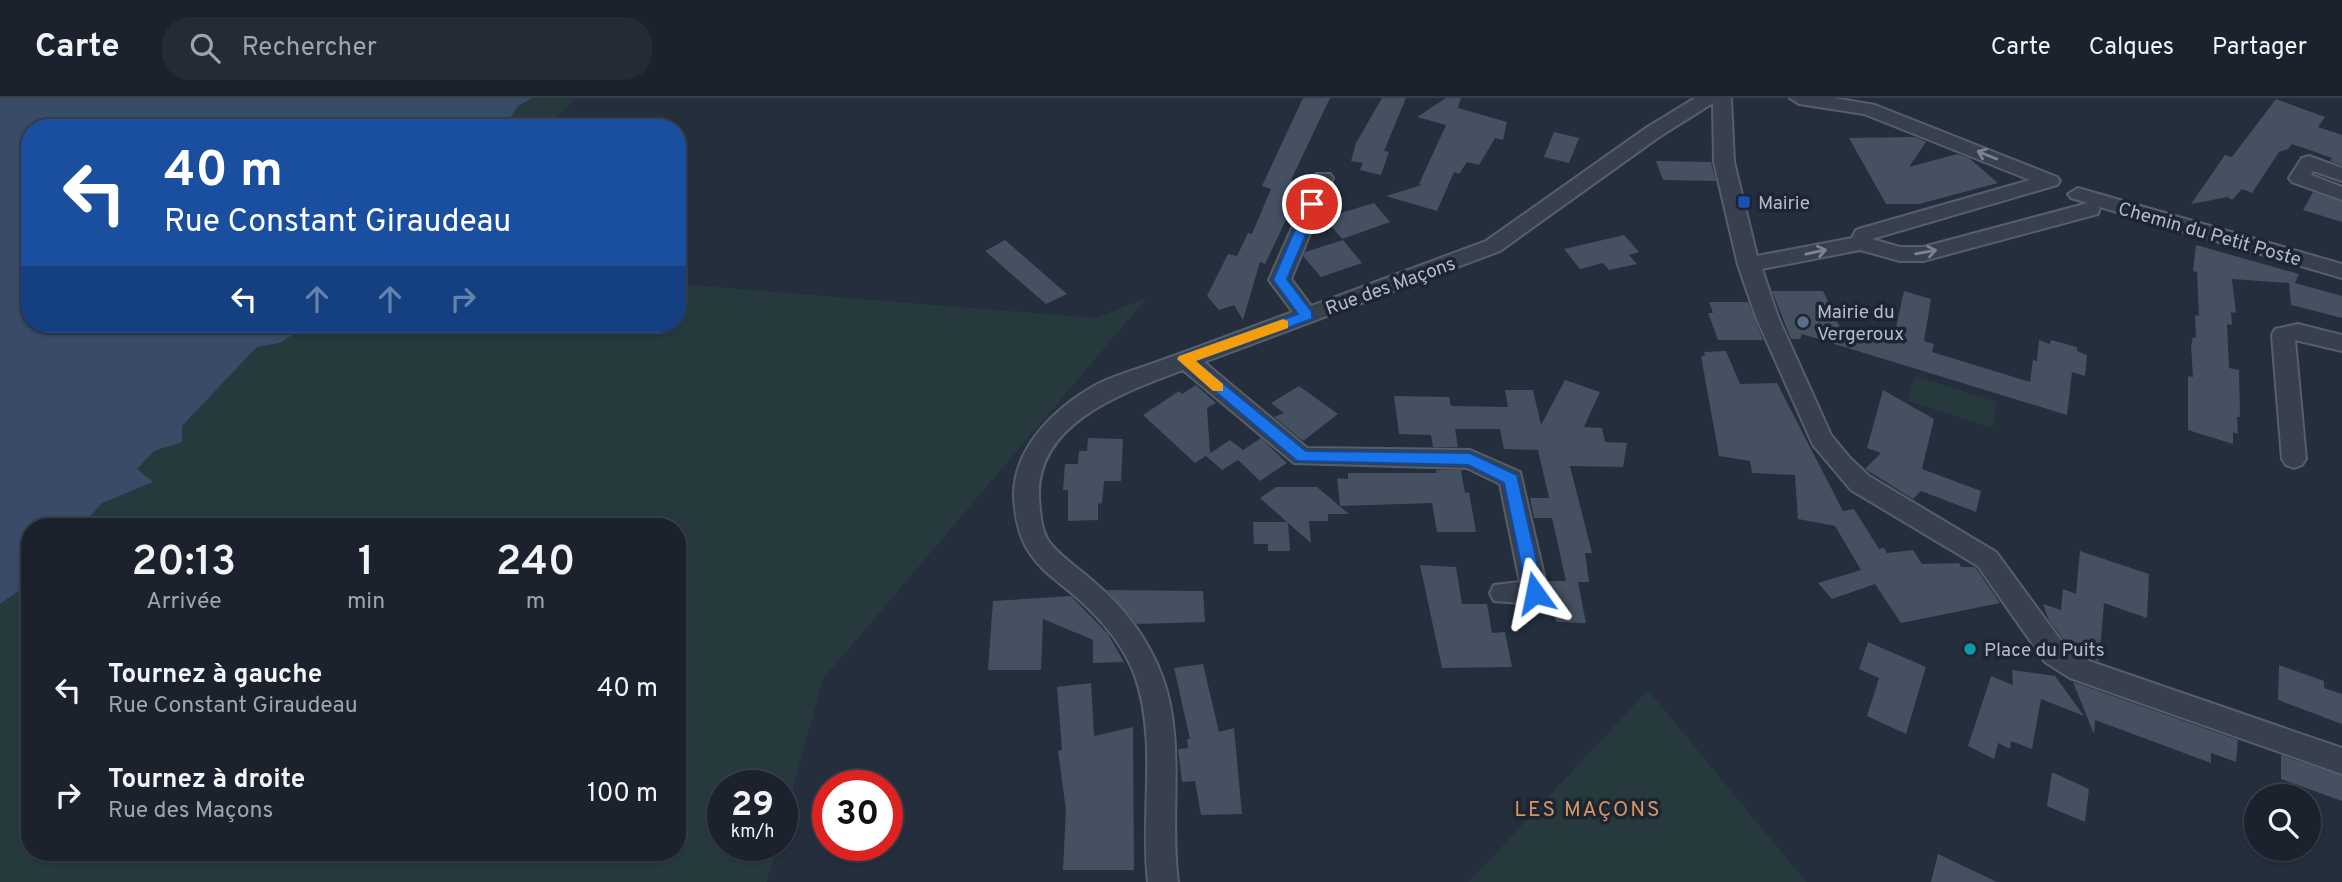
<!DOCTYPE html>
<html lang="fr">
<meta charset="utf-8">
<style>
:root{--surface:#1b222e;--page:#242a36;--text:#f1f3f6;--muted:#a0a4aa;--line:#393f4a}
body{margin:0;font-family:Overpass,sans-serif;background:var(--page);color:var(--text);height:100vh;display:flex;flex-direction:column;font-size:26px;white-space:nowrap}
*{box-sizing:border-box;margin:0}
p{font-size:23px;color:var(--muted)}
.icon{flex:none;width:38px;height:38px;fill:none;stroke:currentColor;stroke-width:2;stroke-linecap:round;stroke-linejoin:round}
.map{position:relative;flex:1;overflow:hidden}
.drawer{position:absolute;left:21px;top:420px;width:665px;height:343px;display:flex;flex-direction:column;background:var(--surface);border-radius:28px;box-shadow:0 2px 5px #0004,0 0 0 2px var(--line)}
.drawer>*{flex:none}
.banner{position:absolute;left:21px;top:21px;width:665px;height:214px;border-radius:28px;box-shadow:0 2px 5px #0004,0 0 0 2px var(--line);background:#1a4fa0;color:#fff;overflow:hidden}
.tools{position:absolute;left:2244px;top:686px;display:grid;gap:14px}
.tools a{display:grid;place-items:center;width:77px;height:77px;border-radius:50%;background:var(--surface);box-shadow:0 2px 5px #0004,0 0 0 2px var(--line);font-size:35px}
.speed{position:absolute;left:707px;top:672px;display:flex;gap:14px;font-size:35px;font-weight:700;text-align:center}
.speed>*{display:grid;place-content:center;width:91px;height:91px;border-radius:50%;background:var(--surface);box-shadow:0 2px 5px #0004,0 0 0 2px var(--line);line-height:1}
.speed small{font-size:18px;font-weight:400}
.speed .limit{border:10px solid #d22;background:#fff;color:#111}
.pin{position:absolute;display:grid;place-items:center;width:60px;height:60px;color:#fff;margin:-30px;border:4px solid #fff;border-radius:50%;box-shadow:0 2px 7px #0007}
.me{position:absolute;width:77px;margin:-38px;rotate:348deg;stroke-linejoin:round;filter:drop-shadow(0 0 5px #0008)}
.turn{display:flex;align-items:center;gap:24px;height:147px;padding:0 28px;font-size:32px}
.turn .icon{width:91px;height:91px;stroke-width:2.5}
.turn b{display:block;font-size:49px;line-height:60px}
.lanes{display:flex;align-items:center;height:66px;padding:0 28px;background:#0003;justify-content:center;gap:35px;direction:ltr}
.lanes .off{opacity:.35}
.eta{display:flex;justify-content:space-evenly;align-items:center;height:119px;text-align:center}
.eta b{font-size:42px;font-weight:600;line-height:49px}
ul{padding:0;list-style:none}
li{display:flex;align-items:center;gap:21px;height:105px;padding:0 28px}
li div{flex:1}
li b{display:block;font-size:26px}
li em{font-style:normal}
header{display:flex;align-items:center;gap:42px;box-sizing:border-box;height:98px;padding:0 35px;background:var(--surface);border-bottom:2px solid var(--line)}
header strong{font-size:33px}
nav{display:flex;gap:38px;margin-inline-start:auto;font-size:24px}
.search{width:490px;height:63px;background:var(--page);display:flex;align-items:center;gap:18px;box-sizing:border-box;padding:0 24px;border-radius:28px;color:var(--muted);font-size:26px}
.map>svg:first-child{display:block}
.green{fill:#263a3e}
.water{fill:#394b66}
.building{fill:#455061}
.lines{fill:none;stroke-linecap:round;stroke-linejoin:round}
.minor-casing{stroke:#565e6b;stroke-width:4}
.minor{fill:#38404d;fill-rule:evenodd}
.oneway{stroke:#7c8491}
.route{fill:#1a73e8;stroke:#114b97;stroke-width:2}
.slow{fill:#f59e0b}
.transit-dot{fill:#1a4fb4;stroke:#1d2532;stroke-width:2.5}
.service-dot{fill:#5c6f8a;stroke:#1d2532;stroke-width:2.5}
.culture-dot{fill:#0f9aa8;stroke:#1d2532;stroke-width:2.5}
.labels{text-anchor:middle;stroke-width:7;stroke-linejoin:round;paint-order:stroke}
.poi-label{font-size:19px;fill:#b3bbc8;stroke:#1d2532;text-anchor:start}
.street-label{font-size:19px;fill:#b3bbc8;stroke:#1d2532}
.neighbourhood-label{font-size:21px;letter-spacing:2px;fill:#d49663;stroke:#1d2532}
</style>
<header>
<strong>Carte</strong>
<div class="search"><svg class="icon" aria-label="search" viewBox="0 0 24 24"><circle cx="10" cy="10" r="6"/><path d="M15 15l6 6"/></svg>Rechercher</div>
<nav><a>Carte</a><a>Calques</a><a>Partager</a></nav>
</header>
<div class="map">
<svg width="2342" height="784" viewBox="0 0 2342 784">
<rect width="100%" height="100%" fill="#242e3d"/>
<path class="green" d="M 532,0 L 575,0 L 546,30 L 504,30 L 517,9 Z
M 677,186 L 1096,220 L 1148,199 L 823,581 L 782,729 L 782,688 L 723,688 L 723,747 L 777,747 L 767,784 L 0,784 L 0,506 L 30,485 L 30,754 L 677,754 L 677,429 L 81,429 L 102,405 L 152,384 L 136,371 L 154,353 L 182,344 L 182,328 L 257,249 L 280,245 L 309,226 L 677,226 Z
M 1914,278 L 1997,304 L 1993,330 L 1908,303 Z
M 1648,592 L 1806,784 L 1469,784 Z"/>
<path class="water" d="M 0,0 L 532,0 L 517,9 L 504,30 L 30,30 L 30,226 L 309,226 L 280,245 L 257,249 L 182,328 L 182,344 L 154,353 L 137,371 L 153,384 L 102,405 L 81,429 L 30,429 L 30,485 L 0,506 Z"/>
<path class="building" d="M 1303,0 L 1330,0 L 1291,82 L 1300,84 L 1293,107 L 1265,166 L 1260,164 L 1243,222 L 1234,207 L 1219,212 L 1207,198 L 1228,156 L 1237,158 L 1248,135 L 1252,136 L 1271,91 L 1262,88 Z
M 1382,0 L 1406,0 L 1384,53 L 1389,54 L 1381,77 L 1360,72 L 1363,65 L 1351,63 L 1356,45 Z
M 1446,0 L 1461,0 L 1458,10 L 1507,24 L 1503,42 L 1495,40 L 1479,67 L 1467,64 L 1459,76 L 1454,74 L 1437,113 L 1386,98 L 1422,87 L 1419,86 L 1446,27 L 1417,19 Z
M 2276,1 L 2325,19 L 2318,29 L 2342,37 L 2342,67 L 2330,63 L 2332,60 L 2292,46 L 2288,51 L 2279,54 L 2252,95 L 2242,91 L 2232,102 L 2228,99 L 2191,106 L 2225,57 L 2232,59 Z
M 1554,34 L 1579,40 L 1569,65 L 1544,59 Z
M 1915,39 L 1926,44 L 1909,69 L 1957,56 L 1969,60 L 1998,85 L 1919,106 L 1886,106 L 1849,40 Z
M 1656,63 L 1711,64 L 1716,83 L 1663,82 Z
M 2313,94 L 2342,104 L 2342,124 L 2303,112 Z
M 1374,105 L 1390,124 L 1342,141 L 1324,120 Z
M 1624,137 L 1639,154 L 1629,157 L 1637,166 L 1609,172 L 1603,165 L 1580,171 L 1564,151 Z
M 1005,142 L 1067,196 L 1046,206 L 985,153 Z
M 1343,142 L 1362,165 L 1321,179 L 1303,158 L 1305,154 Z
M 2196,147 L 2299,176 L 2295,185 L 2342,198 L 2342,220 L 2291,207 L 2289,185 L 2232,181 L 2236,215 L 2231,214 L 2232,227 L 2227,226 L 2229,270 L 2239,272 L 2240,319 L 2237,319 L 2238,336 L 2233,334 L 2233,346 L 2188,332 L 2188,278 L 2193,279 L 2191,248 L 2193,239 L 2196,240 L 2195,217 L 2199,218 L 2197,174 L 2193,173 Z
M 1772,193 L 1823,193 L 1842,233 L 1861,234 L 1893,243 L 1904,193 L 1931,201 L 1924,243 L 1934,246 L 1932,254 L 2030,284 L 2033,262 L 2037,263 L 2039,242 L 2050,246 L 2051,242 L 2077,249 L 2077,253 L 2087,257 L 2085,278 L 2072,274 L 2067,317 L 1802,236 L 1800,241 L 1791,241 Z
M 1709,204 L 1748,204 L 1763,242 L 1718,242 L 1708,215 L 1713,215 Z
M 1726,253 L 1740,286 L 1777,285 L 1843,413 L 1854,411 L 1879,451 L 1884,450 L 1887,455 L 1913,452 L 1922,466 L 1959,465 L 1961,469 L 1975,469 L 2000,505 L 1901,525 L 1875,486 L 1832,501 L 1818,485 L 1861,472 L 1835,428 L 1798,421 L 1795,377 L 1752,375 L 1750,363 L 1719,358 L 1701,258 L 1705,258 L 1704,254 Z
M 1565,282 L 1600,294 L 1584,329 L 1602,330 L 1605,344 L 1627,345 L 1623,369 L 1570,368 L 1592,455 L 1585,455 L 1589,484 L 1578,484 L 1586,525 L 1556,524 L 1548,483 L 1566,483 L 1552,420 L 1534,420 L 1530,400 L 1549,400 L 1538,352 L 1504,351 L 1500,331 L 1455,331 L 1458,349 L 1433,349 L 1431,337 L 1399,336 L 1394,298 L 1449,299 L 1451,308 L 1508,309 L 1505,292 L 1533,292 L 1541,327 Z
M 1196,287 L 1216,305 L 1207,310 L 1210,355 L 1195,365 L 1143,317 L 1179,293 L 1182,296 Z
M 1299,288 L 1338,316 L 1303,343 L 1274,319 L 1284,315 L 1271,305 Z
M 1883,292 L 1934,321 L 1922,371 L 1981,393 L 1976,414 L 1921,393 L 1913,401 L 1865,371 L 1881,355 L 1867,350 Z
M 1088,340 L 1123,341 L 1121,383 L 1104,383 L 1102,405 L 1098,406 L 1098,422 L 1068,423 L 1068,392 L 1063,392 L 1065,366 L 1078,366 L 1079,353 L 1087,353 Z
M 1261,340 L 1287,365 L 1260,383 L 1238,362 L 1222,372 L 1206,358 L 1230,342 L 1243,352 Z
M 1436,372 L 1461,372 L 1465,395 L 1469,394 L 1476,434 L 1437,434 L 1432,405 L 1340,408 L 1337,380 L 1348,381 L 1348,375 L 1437,375 Z
M 1276,389 L 1317,389 L 1349,416 L 1328,416 L 1328,423 L 1309,423 L 1311,445 L 1288,425 L 1290,453 L 1268,453 L 1268,446 L 1254,446 L 1253,424 L 1287,424 L 1260,400 Z
M 2080,453 L 2149,476 L 2147,520 L 2104,505 L 2099,564 L 2067,546 L 2049,522 L 2043,506 L 2061,512 L 2063,491 L 2076,496 Z
M 1420,467 L 1456,469 L 1462,506 L 1487,506 L 1492,535 L 1505,534 L 1512,569 L 1442,570 Z
M 1107,492 L 1203,493 L 1205,524 L 1137,526 Z
M 1071,498 L 1108,536 L 1124,564 L 1093,565 L 1093,542 L 1043,521 L 1041,572 L 988,572 L 993,503 Z
M 1868,544 L 1926,569 L 1906,636 L 1867,618 L 1879,580 L 1859,571 Z
M 1203,566 L 1219,634 L 1234,630 L 1242,716 L 1201,717 L 1195,683 L 1182,684 L 1178,651 L 1188,650 L 1187,641 L 1190,641 L 1174,570 Z
M 2279,567 L 2324,583 L 2324,590 L 2342,596 L 2342,626 L 2278,602 Z
M 2012,572 L 2055,578 L 2084,618 L 2041,601 L 2032,651 L 2011,643 L 2010,651 L 1998,645 L 1994,661 L 1968,648 L 1991,578 L 2013,587 Z
M 2073,584 L 2238,642 L 2236,664 L 2211,655 L 2211,665 L 2095,622 L 2094,636 Z
M 1091,585 L 1094,638 L 1133,629 L 1134,772 L 1063,772 L 1066,712 L 1058,653 L 1062,652 L 1057,589 Z
M 2281,657 L 2342,678 L 2342,703 L 2281,681 Z
M 2052,674 L 2089,691 L 2085,724 L 2047,708 Z
M 1938,756 L 1997,784 L 1931,784 Z"/>
<g class="lines">
<g class="minor-casing">
<path id="minor" d="M 1695,0 L 1731,0 L 1734,64 L 1757,158 L 1852,140 L 1856,132 L 1862,130 L 2030,82 L 1864,16 L 1799,6 L 1790,0 L 1834,0 L 1875,7 L 2057,79 L 2060,83 L 2057,87 L 1872,141 L 1900,149 L 1923,149 L 2088,105 L 2071,100 L 2068,96 L 2078,90 L 2342,166 L 2342,180 L 2100,109 L 2098,116 L 1923,163 L 1900,163 L 1860,152 L 1762,171 L 1778,219 L 1831,337 L 1850,360 L 1869,378 L 1996,454 L 2065,548 L 2089,563 L 2342,650 L 2342,676 L 2070,580 L 2045,564 L 1978,468 L 1851,392 L 1813,347 L 1756,219 L 1738,167 L 1714,64 L 1713,5 L 1659,39 L 1500,153 L 1204,264 L 1307,350 L 1470,352 L 1520,374 L 1548,495 L 1544,503 L 1535,506 L 1494,503 L 1490,495 L 1494,487 L 1520,484 L 1500,386 L 1467,370 L 1294,365 L 1183,272 C 1125,294 1036,324 1039,399 C 1040,415 1041,433 1050,445 C 1063,461 1079,470 1094,484 C 1124,509 1148,541 1162,578 C 1186,642 1169,717 1178,784 L 1148,784 C 1140,717 1158,643 1135,578 C 1124,547 1099,519 1075,498 C 1058,483 1041,473 1029,454 C 1018,437 1015,418 1014,399 C 1013,350 1054,311 1094,288 C 1111,278 1135,272 1154,265 C 1199,249 1246,231 1293,214 L 1269,182 L 1316,76 L 1330,76 L 1333,80 L 1291,181 L 1311,208 L 1486,143 L 1646,30 Z
M 2309,58 L 2342,70 L 2342,83 L 2313,73 L 2311,77 L 2342,89 L 2342,102 L 2292,84 L 2289,80 L 2302,60 Z
M 2298,226 L 2342,237 L 2342,253 L 2295,242 L 2306,361 L 2302,367 L 2294,370 L 2286,367 L 2282,361 L 2272,237 L 2275,231 Z"/>
</g>
<use href="#minor" class="minor"/>
</g>
<defs><path id="oneway-shaft" d="M-6 0H5M1.5-3L5.5 0L1.5 3" fill="none" stroke-width="1.6" stroke-linecap="round" stroke-linejoin="round" transform="scale(1.75)"/></defs>
<g class="oneway">
<use href="#oneway-shaft" transform="translate(1987 57) rotate(-158)"/>
<use href="#oneway-shaft" transform="translate(1816 154) rotate(-12)"/>
<use href="#oneway-shaft" transform="translate(1926 154) rotate(-10)"/>
</g>
<path class="route" d="M 1312,101 L 1319,106 L 1287,181 L 1312,214 L 1312,221 L 1196,263 L 1306,353 L 1470,355 L 1517,377 L 1544,495 L 1541,499 L 1529,499 L 1527,495 L 1504,385 L 1468,367 L 1297,363 L 1177,261 L 1179,258 L 1298,216 L 1273,182 L 1306,106 Z"/>
<path class="slow" d="M 1283,221 L 1288,223 L 1288,230 L 1196,263 L 1223,286 L 1223,293 L 1213,293 L 1177,261 L 1179,258 Z"/>
<rect class="transit-dot" x="1737" y="97" width="14" height="14" rx="3.5"/>
<circle class="service-dot" cx="1803" cy="224" r="7"/>
<circle class="culture-dot" cx="1970" cy="551" r="7"/>
<g class="labels">
<g class="poi-label">
<text x="1758" y="111">Mairie</text>
<text x="1817" y="220">Mairie du<tspan x="1817" dy="22">Vergeroux</tspan></text>
<text x="1984" y="558">Place du Puits</text>
</g>
<g class="street-label">
<text transform="translate(2210 135) rotate(16)" y="7">Chemin du Petit Poste</text>
<text transform="translate(1390 187) rotate(-20)" y="7">Rue des Maçons</text>
</g>
<g class="neighbourhood-label">
<text x="1588" y="718">LES MAÇONS</text>
</g>
</g>
</svg>
<div class="tools">
<a><svg class="icon" aria-label="search" viewBox="0 0 24 24"><circle cx="10" cy="10" r="6"/><path d="M15 15l6 6"/></svg></a>
</div>
<div class="speed"><div>29<small>km/h</small></div><div class="limit">30</div></div>
<div class="pin" style="left:1312px;top:106px;background:#d93025"><svg class="icon" aria-label="arrive" viewBox="0 0 24 24"><path d="M6 21V4h12l-3 4 3 4H6"/></svg></div>
<svg class="me" style="left:1535px;top:495px" viewBox="-20 -20 40 40"><path d="M0-17L14 15 0 8-14 15z" fill="#1a73e8" stroke="#fff" stroke-width="4"/></svg>
<div class="banner">
<div class="turn"><svg class="icon" aria-label="left" viewBox="0 0 24 24"><path d="M17 20v-9H6M10 6l-5 5 5 5"/></svg><div><b>40 m</b>Rue Constant Giraudeau</div></div>
<div class="lanes"><svg class="icon" aria-label="left" viewBox="0 0 24 24"><path d="M17 20v-9H6M10 6l-5 5 5 5"/></svg><svg class="icon off" aria-label="ahead" viewBox="0 0 24 24"><path d="M12 20V5M6 11l6-6 6 6"/></svg><svg class="icon off" aria-label="ahead" viewBox="0 0 24 24"><path d="M12 20V5M6 11l6-6 6 6"/></svg><svg class="icon off" aria-label="right" viewBox="0 0 24 24"><path d="M7 20v-9h11M14 6l5 5-5 5"/></svg></div>
</div>
<section class="drawer">
<div class="eta">
<div><b>20:13</b><p>Arrivée</p></div>
<div><b>1</b><p>min</p></div>
<div><b>240</b><p>m</p></div>
</div>
<ul>
<li><svg class="icon" aria-label="left" viewBox="0 0 24 24"><path d="M17 20v-9H6M10 6l-5 5 5 5"/></svg><div><b>Tournez à gauche</b><p>Rue Constant Giraudeau</p></div><em>40 m</em></li>
<li><svg class="icon" aria-label="right" viewBox="0 0 24 24"><path d="M7 20v-9h11M14 6l5 5-5 5"/></svg><div><b>Tournez à droite</b><p>Rue des Maçons</p></div><em>100 m</em></li>
</ul>
</section>
</div>
